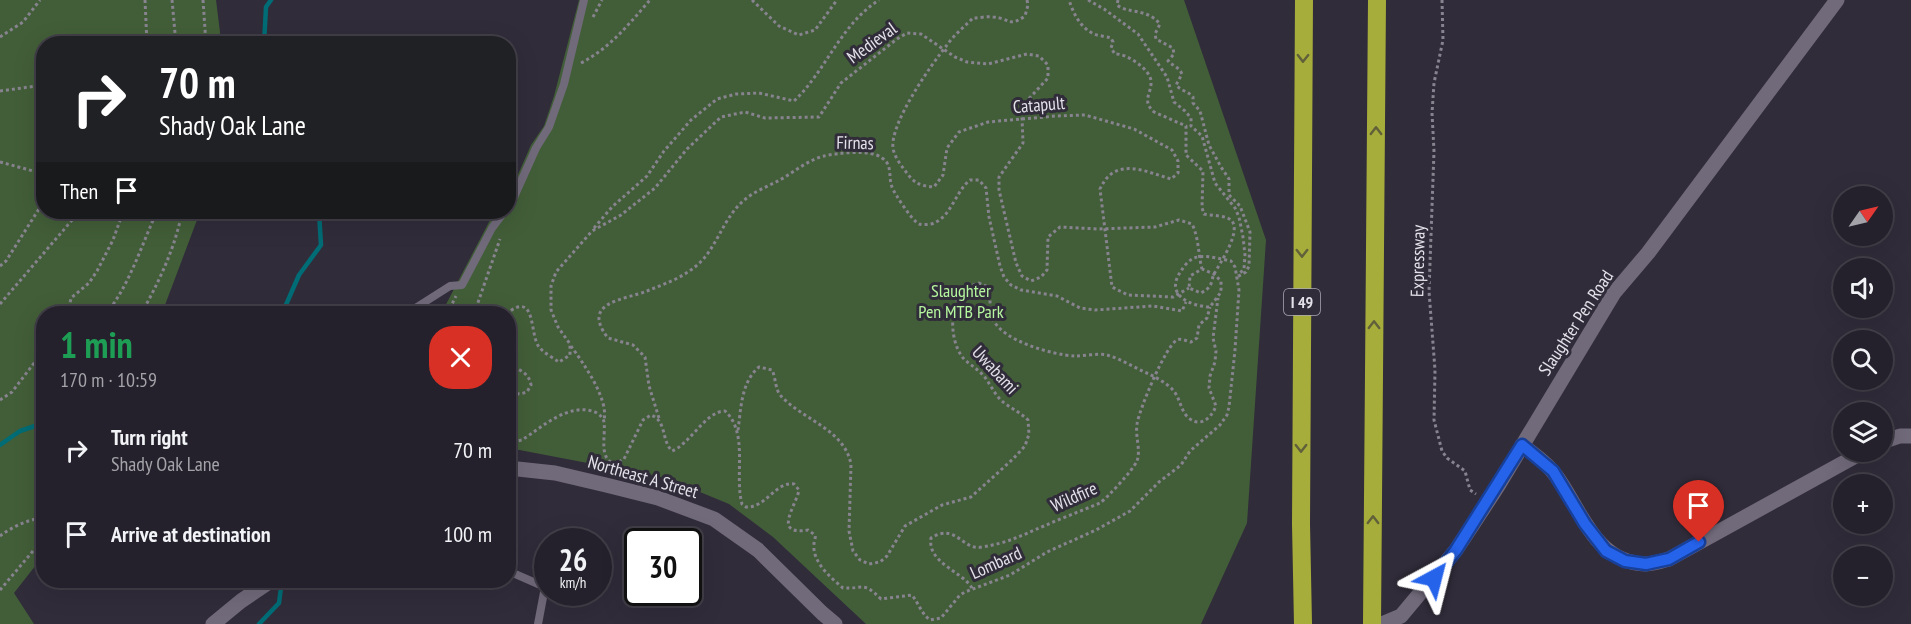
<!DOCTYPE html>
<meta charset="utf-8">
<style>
:root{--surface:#25212c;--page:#2d2934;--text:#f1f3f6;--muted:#a3a3a9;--line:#423e48}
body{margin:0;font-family:"PT Sans Narrow",sans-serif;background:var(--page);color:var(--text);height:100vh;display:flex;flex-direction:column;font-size:22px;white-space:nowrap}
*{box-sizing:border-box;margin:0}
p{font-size:20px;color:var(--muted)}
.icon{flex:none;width:33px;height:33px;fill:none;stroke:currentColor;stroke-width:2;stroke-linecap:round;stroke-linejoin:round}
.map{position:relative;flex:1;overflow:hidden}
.drawer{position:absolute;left:36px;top:306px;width:480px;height:282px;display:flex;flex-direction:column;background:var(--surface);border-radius:24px;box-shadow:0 6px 24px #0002,0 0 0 2px var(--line)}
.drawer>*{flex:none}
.top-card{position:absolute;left:36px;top:36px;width:480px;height:183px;border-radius:24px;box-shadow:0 6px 24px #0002,0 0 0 2px var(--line);background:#202124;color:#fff;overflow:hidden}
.needle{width:39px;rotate:56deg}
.controls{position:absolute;left:1833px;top:186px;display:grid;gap:12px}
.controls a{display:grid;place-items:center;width:60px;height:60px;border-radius:50%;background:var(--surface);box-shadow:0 6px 24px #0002,0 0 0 2px var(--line);font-size:30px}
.speed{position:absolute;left:534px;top:528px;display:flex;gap:12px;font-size:30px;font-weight:700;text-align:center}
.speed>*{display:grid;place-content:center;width:78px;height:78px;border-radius:50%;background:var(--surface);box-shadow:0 6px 24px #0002,0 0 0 2px var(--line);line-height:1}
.speed small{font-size:15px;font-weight:400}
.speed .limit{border:3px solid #111;border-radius:9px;background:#fff;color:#111}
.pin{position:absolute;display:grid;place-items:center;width:51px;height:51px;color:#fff;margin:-62px -26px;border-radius:50% 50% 50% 0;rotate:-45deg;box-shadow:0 0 6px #0007}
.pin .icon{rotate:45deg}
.me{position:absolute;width:66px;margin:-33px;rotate:38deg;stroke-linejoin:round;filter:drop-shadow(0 0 4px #0008)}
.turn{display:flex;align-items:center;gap:21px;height:126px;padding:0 24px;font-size:27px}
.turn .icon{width:78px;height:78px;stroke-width:2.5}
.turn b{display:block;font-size:42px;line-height:51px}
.then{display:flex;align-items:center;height:57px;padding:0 24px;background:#0003;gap:12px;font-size:22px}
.round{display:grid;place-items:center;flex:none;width:63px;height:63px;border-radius:24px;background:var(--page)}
.overview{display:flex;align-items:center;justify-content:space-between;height:102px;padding:0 24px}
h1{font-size:36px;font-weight:700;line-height:45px;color:#1e9e55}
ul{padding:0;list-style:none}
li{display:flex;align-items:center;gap:18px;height:84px;padding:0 24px}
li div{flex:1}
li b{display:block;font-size:22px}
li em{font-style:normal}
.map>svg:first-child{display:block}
.green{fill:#425e38}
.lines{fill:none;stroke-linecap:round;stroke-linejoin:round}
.stream{stroke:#006c75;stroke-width:4.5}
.path{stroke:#87838f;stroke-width:3;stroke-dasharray:3 3;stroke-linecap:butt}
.lane{stroke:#716a7b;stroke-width:8}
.street{stroke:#716a7b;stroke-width:15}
.highway{stroke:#a7ad3a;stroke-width:18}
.oneway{stroke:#60603a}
.route-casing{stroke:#184099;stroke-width:15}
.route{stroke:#2563eb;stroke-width:10}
.labels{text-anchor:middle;stroke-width:6;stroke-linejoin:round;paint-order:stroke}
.shield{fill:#312c3a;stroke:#aeabb5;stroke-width:1.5}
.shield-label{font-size:16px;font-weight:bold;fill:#e4e1ea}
.street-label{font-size:18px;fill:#e4e1ea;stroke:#312c3a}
.park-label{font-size:18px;fill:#b5f79e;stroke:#312c3a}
</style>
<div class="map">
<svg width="1911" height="624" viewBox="0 0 1911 624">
<rect width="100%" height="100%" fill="#312c3a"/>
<path class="green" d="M 0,0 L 216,0 L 220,32 L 219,43 L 44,44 L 44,212 L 200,212 L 162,313 L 44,314 L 43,556 L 14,593 L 34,624 L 0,624 Z
M 579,0 L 1184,0 L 1266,240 L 1247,523 L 1201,624 L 866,624 L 773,537 L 729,504 L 666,478 L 509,448 L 508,314 L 441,314 L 489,222 L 497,212 L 508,212 L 509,195 L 531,145 L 544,126 L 554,96 Z"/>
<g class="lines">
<path class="stream" d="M 264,44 L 266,7 L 271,0
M 282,314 L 299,275 L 321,245 L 319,212
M 0,445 L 20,431 L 44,423
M 259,624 L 279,603 L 282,580"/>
<path class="path" d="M 145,0 L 147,44
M 172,0 L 176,44
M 203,0 L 206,44
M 752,0 L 779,26 L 799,35 L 815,30 L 837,0
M 1027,0 L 1028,5 L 1025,16 C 1008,28 1010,18 993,17 C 987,16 979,18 973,18 C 964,27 954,35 947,45 C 931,65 890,123 893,148 C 894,155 899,163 904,169 C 913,182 918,186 934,187 L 943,175 L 947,148 L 959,132 L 988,122 L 1056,116 L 1085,115 L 1134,129 L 1172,150 L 1178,161 L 1178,173 L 1171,179 C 1144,171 1115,156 1100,189 L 1112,287 L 1128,295 L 1173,297 L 1189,288
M 1088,0 L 1104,9 L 1138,34 L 1167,77 L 1174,102 L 1185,111 L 1191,118 L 1191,126 L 1202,136 L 1215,183 L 1235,208 L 1239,217 L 1243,237 L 1245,255 L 1244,269 L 1238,275
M 1118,0 L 1117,5 C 1128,14 1147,8 1160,24 L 1155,34 L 1156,39 L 1173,48 L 1174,54 L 1168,61 C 1173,66 1179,67 1182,74 L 1176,85 C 1181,91 1188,91 1193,97 L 1193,103 L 1200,111 L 1209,145 L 1221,167 L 1229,179 L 1229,195 L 1240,206 L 1250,232 L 1249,266 L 1246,272 L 1237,277
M 1442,0 L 1443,40 L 1434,83 L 1432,113 L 1434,151 L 1429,291 L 1435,370 L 1434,420 L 1442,451 L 1447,458 L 1465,471 L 1470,490 L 1476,494
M 593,17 L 602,0
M 0,37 L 23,22 L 40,0
M 581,63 C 610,48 629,24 650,0
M 0,91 L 44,85
M 0,162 L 37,172 L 44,190
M 594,228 L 612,207 L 647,176 L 664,151 L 691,120 L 717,99 L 736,94 L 759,93 L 794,101 C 826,71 840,25 879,0
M 0,266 L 6,261 L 44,201
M 0,304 L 79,212
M 68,314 L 71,298 L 89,283 L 97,271 L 113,240 L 123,212
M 106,314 C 128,287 140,250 154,218 L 154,212
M 141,314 C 159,282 175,248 182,212
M 447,314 L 456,296
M 474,314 L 500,239
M 506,314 C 537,289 529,334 539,347 C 544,353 553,358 559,362 L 570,355 L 570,344 L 558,327 L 551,310 L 551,286 L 556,272 L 592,231 L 621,215 L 655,188 L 687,149 L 721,117 L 745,112 L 765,118 L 819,117 L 841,83 L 897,39 L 907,33 L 921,34 L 955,57 L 967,62 L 988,64 L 1027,54 L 1039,56 L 1048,65 L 1048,78 L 1024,104 L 1022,117 L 1023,143 L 999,177 L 999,190 L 1016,263 L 1022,276 L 1031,281 L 1041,277 L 1047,270 L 1048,237 L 1060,227 L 1098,229 L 1155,227 L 1179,220 L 1192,224 C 1199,238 1198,254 1202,269
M 571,346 C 583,363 609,399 604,420
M 508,365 C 519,369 529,373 531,385 L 527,392 L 520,394 L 508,392
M 0,400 L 12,392 L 44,350
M 508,417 L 512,422 L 511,436 L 517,441 L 522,440 C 542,427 569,402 595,412 C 599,414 603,417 604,422 C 606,436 598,459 615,464 L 624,459 L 643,420 L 651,415 C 667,421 661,440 672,451 C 690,444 706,411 725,411 C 749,433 734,475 742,504 L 746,507 C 766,508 776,481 794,484 L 799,490 C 796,506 772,536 808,530 L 815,535 C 816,538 814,541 814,544 C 812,562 831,578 843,588 C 864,589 863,581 881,599 L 912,595 C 919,604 921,613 930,620 L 941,618 L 960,595 L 965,592 L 1010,575 L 1047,552 L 1096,530 L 1130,511 L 1159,482 L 1181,465 L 1190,451 L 1220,425 L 1227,415 L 1229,407 L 1235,350 L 1239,290 L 1235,267 L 1231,261 C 1220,259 1205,254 1194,258 C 1189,260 1184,266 1181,271 C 1164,295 1190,306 1210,307 L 1221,292 L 1221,281 L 1214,274 L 1202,269 L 1190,276 L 1189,288 L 1201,293 C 1204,291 1207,290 1209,287 C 1212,284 1212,278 1214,274 C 1220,263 1241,233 1232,221 C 1227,215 1212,216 1204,214 L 1202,208 L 1203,171 L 1186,155 L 1186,126 L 1154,112 C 1141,100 1152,94 1151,81 C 1150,69 1126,53 1115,54 L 1111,48 L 1113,42 L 1111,38 C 1105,36 1097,36 1092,33 C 1079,26 1073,12 1069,0
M 659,418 L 649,386 L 645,357 L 633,345 L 608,338 C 580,302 624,300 647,291 C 664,284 682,278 696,266 C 716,250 722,221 741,203 C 751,193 764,188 776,182 C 792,174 807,160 824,156 C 838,153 871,149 882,158 C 893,165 888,177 892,187 C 894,193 913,222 919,224 C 923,225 932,225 936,222 C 952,214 956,191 970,180 L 979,180 L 986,188 L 989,217 L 1000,266 L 1004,277 L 1011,285 L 1021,290 L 1057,296 L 1080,308 L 1095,310 L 1153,306 L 1182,311 L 1186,302
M 738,430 C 741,409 741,382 759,367 L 772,370 C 776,378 775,390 781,396 C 803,420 844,429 851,464 L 849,531 L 853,551 L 860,560 L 869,564 L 880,562 L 887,556 L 905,526 L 942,505 L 971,497 L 1013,459 L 1025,446 L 1029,434 L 1028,420 C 1020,412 1010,408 1002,401 C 994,394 990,383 983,375 C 977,369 971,365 965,360 C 953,348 950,323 955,307 C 959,294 965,287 979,283 L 988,287 C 991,298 989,309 993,319 C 1002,341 1053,355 1075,356 C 1085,356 1097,353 1107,355 C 1121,359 1135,368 1149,374 C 1157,378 1166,383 1172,389 C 1179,396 1180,406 1185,414 C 1197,429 1210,421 1216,406 L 1209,388 L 1210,376 L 1215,362 L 1216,351 L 1213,338 L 1218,298
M 0,536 C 12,527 28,519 44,518
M 972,588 C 962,571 927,563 931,538 C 956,522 962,551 982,547 C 1008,543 1020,536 1044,526 C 1062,518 1081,511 1100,503 C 1108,497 1133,470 1137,461 C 1141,450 1135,436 1137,424 C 1139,410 1166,345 1177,340 C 1181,338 1186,341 1191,342 L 1197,338 L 1199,325 L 1207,318 L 1210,307
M 0,590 L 44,538"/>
<path class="lane" d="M 508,205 L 514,197 L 536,148 L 549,127 L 564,84 L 584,0
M 406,314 L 450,286 L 462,285 L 492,228 L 504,212
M 508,571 L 545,587 L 538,624"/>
<path class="street" d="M 1882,442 L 1900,436 L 1911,436
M 1522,445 C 1533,454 1546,462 1554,473 C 1580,506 1594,564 1646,564 C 1653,564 1662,561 1669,559 L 1863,452
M 508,468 L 555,473 L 606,485 L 658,498 L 714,519 L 758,550 L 822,613 L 835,624
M 213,624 L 241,601 L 272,580
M 1382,624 L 1401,616 L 1456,550 L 1498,486 L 1614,293 L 1648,253 L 1837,0"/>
<path class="highway" d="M 1303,624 L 1301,524 L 1304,0
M 1372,624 L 1377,0"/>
</g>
<defs><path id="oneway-chevron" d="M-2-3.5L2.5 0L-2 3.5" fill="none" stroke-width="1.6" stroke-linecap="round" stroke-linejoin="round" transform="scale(1.5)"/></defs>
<g class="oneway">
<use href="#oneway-chevron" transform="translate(1303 58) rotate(91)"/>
<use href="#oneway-chevron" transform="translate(1376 131) rotate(-90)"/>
<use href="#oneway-chevron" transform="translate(1302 253) rotate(90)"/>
<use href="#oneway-chevron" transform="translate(1374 325) rotate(-90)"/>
<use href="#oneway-chevron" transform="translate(1301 448) rotate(90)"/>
<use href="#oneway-chevron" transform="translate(1373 520) rotate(-90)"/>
</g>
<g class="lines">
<g class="route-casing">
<path id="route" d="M 1434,578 L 1456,550 L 1522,445 L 1553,471 L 1585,524 L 1606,551 L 1625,561 L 1646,564 L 1669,559 L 1699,542"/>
</g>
<use href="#route" class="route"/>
</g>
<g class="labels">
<rect class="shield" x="1284" y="289" width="36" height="26" rx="4.5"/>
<g class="shield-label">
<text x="1302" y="308">I 49</text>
</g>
<g class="street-label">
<text transform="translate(872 43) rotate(-36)" y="6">Medieval</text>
<text transform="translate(1039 105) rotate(-5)" y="6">Catapult</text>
<text transform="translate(855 143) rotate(1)" y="6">Firnas</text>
<text transform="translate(1418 261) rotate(-89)" y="6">Expressway</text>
<text transform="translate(1576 323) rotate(-57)" y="6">Slaughter Pen Road</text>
<text transform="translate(995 370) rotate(47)" y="6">Uwabami</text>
<text transform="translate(643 477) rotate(16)" y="6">Northeast A Street</text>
<text transform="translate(1074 497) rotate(-24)" y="6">Wildfire</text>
<text transform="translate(996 563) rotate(-24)" y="6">Lombard</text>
</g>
<g class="park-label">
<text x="961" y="297">Slaughter<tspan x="961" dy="21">Pen MTB Park</tspan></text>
</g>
</g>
</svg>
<div class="controls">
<a><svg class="needle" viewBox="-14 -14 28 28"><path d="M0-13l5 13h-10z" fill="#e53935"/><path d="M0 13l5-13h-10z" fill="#a3a3a9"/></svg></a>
<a><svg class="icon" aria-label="sound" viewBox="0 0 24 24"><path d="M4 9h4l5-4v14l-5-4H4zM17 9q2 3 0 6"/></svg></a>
<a><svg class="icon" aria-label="search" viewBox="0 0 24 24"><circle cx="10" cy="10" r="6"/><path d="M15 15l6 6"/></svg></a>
<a><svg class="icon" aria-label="layers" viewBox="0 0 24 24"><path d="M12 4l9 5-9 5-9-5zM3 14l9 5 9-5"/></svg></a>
<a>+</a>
<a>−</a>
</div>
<div class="speed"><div>26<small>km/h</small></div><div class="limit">30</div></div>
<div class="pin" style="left:1699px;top:542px;background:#d93025"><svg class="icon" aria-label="arrive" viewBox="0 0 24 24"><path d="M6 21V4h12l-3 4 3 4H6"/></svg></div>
<svg class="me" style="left:1434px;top:578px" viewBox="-20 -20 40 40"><path d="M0-17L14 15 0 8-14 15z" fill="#2563eb" stroke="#fff" stroke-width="4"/></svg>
<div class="top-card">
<div class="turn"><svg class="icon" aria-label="right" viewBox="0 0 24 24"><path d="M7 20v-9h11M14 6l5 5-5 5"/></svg><div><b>70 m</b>Shady Oak Lane</div></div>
<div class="then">Then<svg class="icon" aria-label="arrive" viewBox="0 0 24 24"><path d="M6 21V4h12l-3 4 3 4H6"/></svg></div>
</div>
<section class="drawer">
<div class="overview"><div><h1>1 min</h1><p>170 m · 10:59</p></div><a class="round" style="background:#d93025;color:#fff"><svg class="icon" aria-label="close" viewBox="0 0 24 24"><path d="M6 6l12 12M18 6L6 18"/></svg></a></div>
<ul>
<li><svg class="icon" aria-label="right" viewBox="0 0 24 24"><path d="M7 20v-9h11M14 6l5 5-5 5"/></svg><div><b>Turn right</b><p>Shady Oak Lane</p></div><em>70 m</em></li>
<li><svg class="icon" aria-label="arrive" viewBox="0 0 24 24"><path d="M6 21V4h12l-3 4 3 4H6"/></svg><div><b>Arrive at destination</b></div><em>100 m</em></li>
</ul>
</section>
</div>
